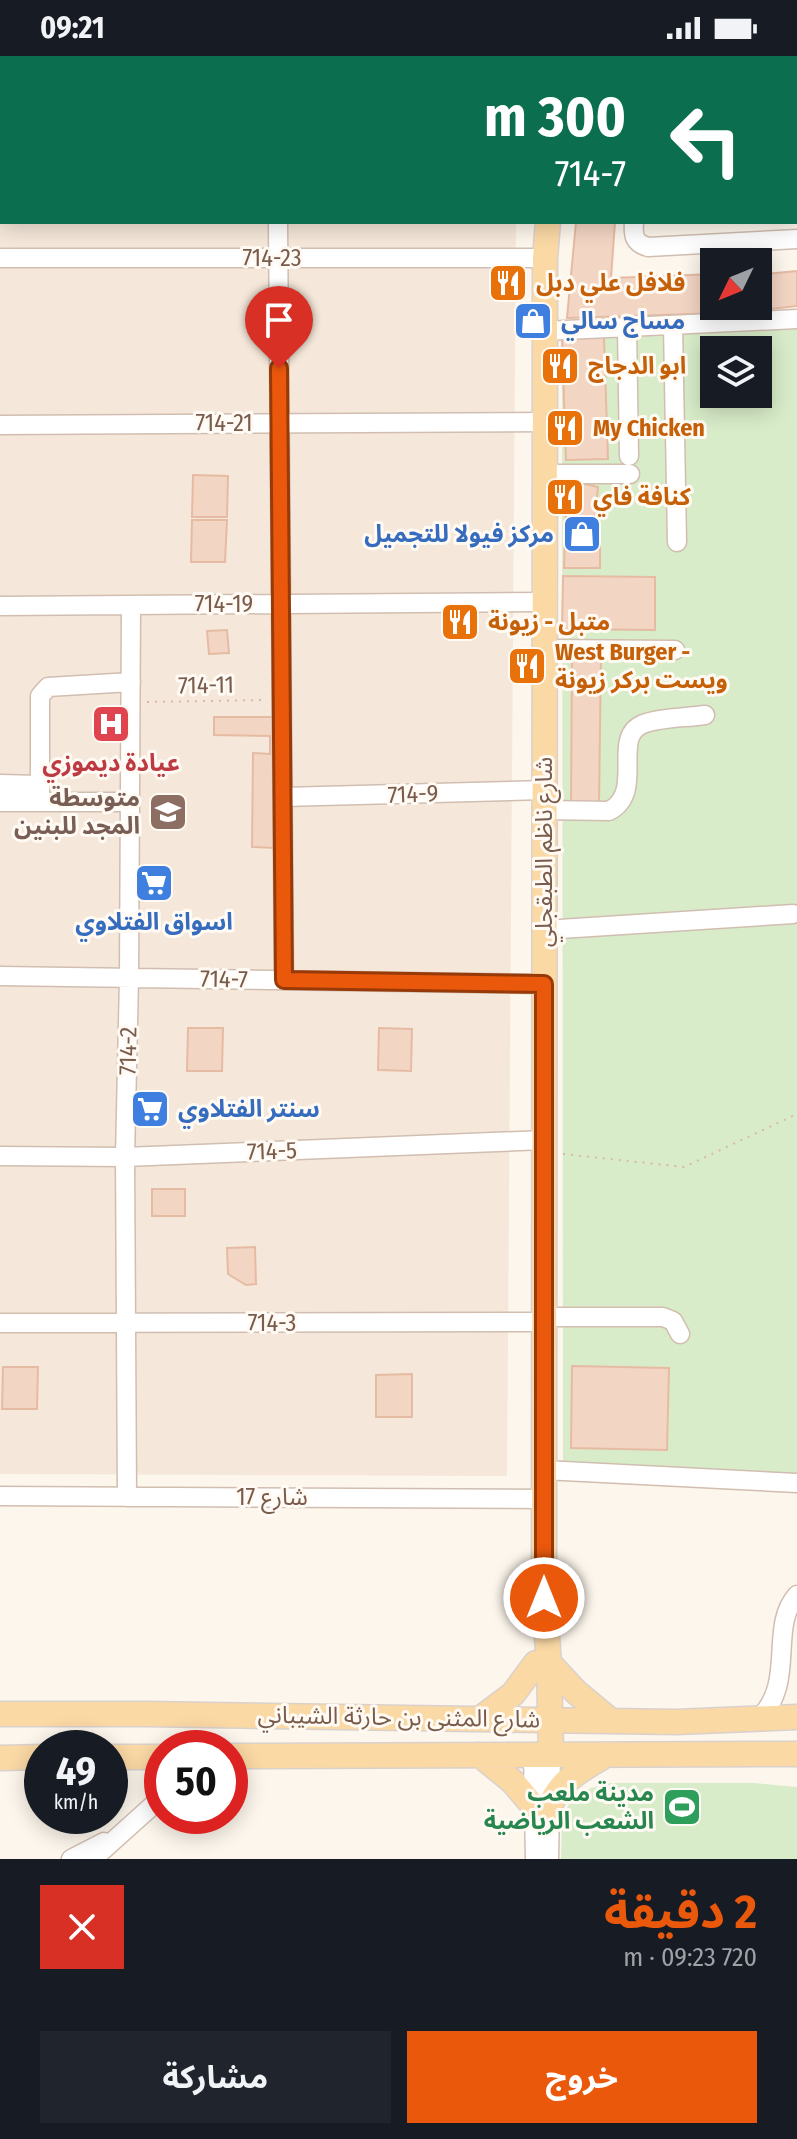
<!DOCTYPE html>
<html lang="ar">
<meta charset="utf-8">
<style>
:root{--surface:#171b24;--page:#20242c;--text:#f1f3f6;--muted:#9ea1a6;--accent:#ea580c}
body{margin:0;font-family:"Fira Sans Condensed","Noto Sans Arabic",sans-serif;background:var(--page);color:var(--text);direction:rtl;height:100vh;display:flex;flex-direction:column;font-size:30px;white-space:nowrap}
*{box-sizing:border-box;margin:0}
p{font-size:26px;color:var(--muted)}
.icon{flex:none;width:44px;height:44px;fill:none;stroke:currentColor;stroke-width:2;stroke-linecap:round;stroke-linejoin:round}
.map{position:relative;height:1803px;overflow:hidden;direction:ltr}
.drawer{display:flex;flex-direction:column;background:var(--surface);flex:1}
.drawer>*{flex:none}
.banner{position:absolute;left:0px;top:0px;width:798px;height:168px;box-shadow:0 4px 20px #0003;direction:rtl;background:#0b6e4f;color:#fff;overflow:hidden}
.needle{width:52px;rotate:227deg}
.fabs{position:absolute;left:700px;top:192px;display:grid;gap:16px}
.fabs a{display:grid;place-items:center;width:72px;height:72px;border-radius:0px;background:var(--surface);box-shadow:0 4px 20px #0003;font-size:40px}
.speed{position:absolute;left:24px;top:1674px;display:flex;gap:16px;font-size:40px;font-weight:700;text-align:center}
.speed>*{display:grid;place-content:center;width:104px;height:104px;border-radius:50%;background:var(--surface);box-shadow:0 4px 20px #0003;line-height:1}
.speed small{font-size:20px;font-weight:400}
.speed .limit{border:12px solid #d22;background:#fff;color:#111}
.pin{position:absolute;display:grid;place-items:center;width:68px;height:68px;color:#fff;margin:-82px -34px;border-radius:50% 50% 50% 0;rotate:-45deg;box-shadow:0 0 8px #0007}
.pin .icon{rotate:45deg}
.me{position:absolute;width:88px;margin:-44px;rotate:0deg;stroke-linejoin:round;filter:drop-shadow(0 0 6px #0008)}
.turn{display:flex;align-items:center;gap:28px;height:168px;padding:0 40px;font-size:36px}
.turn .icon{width:104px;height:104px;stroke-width:2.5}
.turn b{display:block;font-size:56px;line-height:68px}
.round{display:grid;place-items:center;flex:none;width:84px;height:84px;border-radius:0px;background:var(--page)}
.head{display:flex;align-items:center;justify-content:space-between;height:136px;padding:0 40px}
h1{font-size:48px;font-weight:700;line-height:60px;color:var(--accent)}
.cta{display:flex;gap:16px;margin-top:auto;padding:16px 40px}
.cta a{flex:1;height:92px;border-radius:0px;background:var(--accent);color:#fff;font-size:32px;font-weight:700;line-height:92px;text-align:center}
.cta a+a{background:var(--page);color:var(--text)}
.status{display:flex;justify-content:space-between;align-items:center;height:56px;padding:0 40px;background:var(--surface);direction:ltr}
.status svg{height:22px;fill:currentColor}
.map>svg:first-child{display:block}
.residential{fill:#f5e8da}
.park{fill:#d8ecc9;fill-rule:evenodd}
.building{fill:#f3d5c3;stroke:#e6bba3;stroke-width:2}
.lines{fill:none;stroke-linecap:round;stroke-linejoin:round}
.minor-casing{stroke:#d1beb0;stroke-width:21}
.major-casing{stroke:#dad1cd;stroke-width:27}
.path{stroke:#d9b8a5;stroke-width:2;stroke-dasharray:2 6;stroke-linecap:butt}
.minor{stroke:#fff;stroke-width:18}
.major{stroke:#fbd9a5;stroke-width:24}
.route-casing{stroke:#983908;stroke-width:20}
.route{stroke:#ea580c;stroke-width:14}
.labels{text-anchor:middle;stroke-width:6;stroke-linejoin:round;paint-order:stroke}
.street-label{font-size:24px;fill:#7a5c4d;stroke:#fffaf3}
.food-label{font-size:24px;font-weight:bold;fill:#c56008;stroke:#fffaf3;text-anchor:start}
.shop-label{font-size:24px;font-weight:bold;fill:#366cbe;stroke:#fffaf3;text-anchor:start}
.health-label{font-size:24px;font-weight:bold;fill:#be3a42;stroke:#fffaf3}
.education-label{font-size:24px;font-weight:bold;fill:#785e54;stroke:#fffaf3;text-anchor:end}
.leisure-label{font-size:24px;font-weight:bold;fill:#27864d;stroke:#fffaf3;text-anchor:end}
</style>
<div class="status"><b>09:21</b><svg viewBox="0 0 49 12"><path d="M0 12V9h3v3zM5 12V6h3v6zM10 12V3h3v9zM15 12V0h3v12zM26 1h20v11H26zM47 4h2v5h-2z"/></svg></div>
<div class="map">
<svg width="797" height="1803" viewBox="0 0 797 1803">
<rect width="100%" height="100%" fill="#fdf6ec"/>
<path class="residential" d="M 0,0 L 517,0 L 2,2 L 2,166 L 516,166 L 507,1420 L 0,1418 Z"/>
<path class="park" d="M 797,271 L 797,1421 L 563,1409 L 562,283 ZM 714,294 L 758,294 L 758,338 L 714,338 Z
M 610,1727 L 754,1727 L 797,1731 L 797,1803 L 561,1803 L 562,1765 L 573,1737 Z"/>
<path class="building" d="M 576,166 L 615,166 L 611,222 L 714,218 L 714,250 L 750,250 L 751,256 L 567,262 Z
M 797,215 L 797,250 L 771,253 L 766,218 Z
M 604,281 L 608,403 L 566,404 L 562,282 Z
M 735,284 L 736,294 L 714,294 L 714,338 L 738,338 L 738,344 L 704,346 L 701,286 Z
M 193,419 L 228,420 L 227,461 L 192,461 Z
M 567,424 L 598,431 L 593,486 L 600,486 L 600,512 L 564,512 Z
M 192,464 L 227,464 L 225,506 L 191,506 Z
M 563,520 L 655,521 L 655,574 L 562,573 Z
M 227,574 L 229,597 L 209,598 L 207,575 Z
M 572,595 L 601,595 L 599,750 L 571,750 Z
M 214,661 L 275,661 L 275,792 L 252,791 L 253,697 L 270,698 L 270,680 L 214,679 Z
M 188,972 L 223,972 L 222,1015 L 187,1015 Z
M 379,972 L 412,973 L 411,1015 L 378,1014 Z
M 152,1133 L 185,1133 L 185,1160 L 152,1160 Z
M 255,1191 L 256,1228 L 246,1229 L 228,1218 L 227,1192 Z
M 572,1310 L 669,1312 L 667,1394 L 571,1392 Z
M 3,1311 L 38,1311 L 37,1353 L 2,1353 Z
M 412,1318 L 412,1361 L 376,1361 L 376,1319 Z"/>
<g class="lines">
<g class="minor-casing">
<path id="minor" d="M 277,0 L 277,2
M 0,27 L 2,27
M 796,122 L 797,119
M 796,150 L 797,149
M 278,166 L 284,924
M 634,166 C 633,180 634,187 648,191 L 797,183
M 0,202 L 545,202
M 673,269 L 677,486
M 627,271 L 629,400
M 545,275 L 797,263
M 0,369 L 544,366
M 545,418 L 630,418
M 0,550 L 544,546
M 545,593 L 675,594
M 0,728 L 40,729
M 283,741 L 544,734
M 0,746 L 130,746
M 40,746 L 40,640 L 48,631 L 131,626
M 544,754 L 609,755 C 646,736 610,681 643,668 C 661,661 685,662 705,659
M 544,874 L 793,858
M 0,920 L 544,928
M 0,1100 L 125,1101 L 544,1084
M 544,1261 L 663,1261 L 673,1265 L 680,1278
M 0,1267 L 544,1266
M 544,1414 L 797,1427
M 0,1440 L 544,1443
M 127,1441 L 125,1101 L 129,922 L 131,549
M 758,1663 C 797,1628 768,1571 797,1539
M 533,1699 L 535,1803
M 71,1803 L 104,1786
M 93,1803 L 162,1741
M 549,1803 L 551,1698"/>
</g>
<g class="major-casing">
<path id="major" d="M 538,0 L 538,2
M 572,2 L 573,0
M 548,166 L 545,202 L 544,1542 L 549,1607 L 551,1698
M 549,1607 L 576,1636 L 611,1665
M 0,1658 L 145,1658 L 676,1666 L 797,1661
M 481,1662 L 513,1638 L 536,1607
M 480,1699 L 512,1725 L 535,1752
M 230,1700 L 797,1698
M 110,1701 L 162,1701
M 0,1702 L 42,1701
M 549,1753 C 558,1725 582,1713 606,1699"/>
</g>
<path class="path" d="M 147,646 L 265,644
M 563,1098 L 684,1111 L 797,1058"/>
<use href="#minor" class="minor"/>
<use href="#major" class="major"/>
</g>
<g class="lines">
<g class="route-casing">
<path id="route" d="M 279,312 L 284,924 L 544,928 L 544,1542"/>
</g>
<use href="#route" class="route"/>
</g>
<defs>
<g id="restaurant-square" transform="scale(2)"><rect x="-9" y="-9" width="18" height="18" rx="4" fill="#e8710a" stroke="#fffaf3"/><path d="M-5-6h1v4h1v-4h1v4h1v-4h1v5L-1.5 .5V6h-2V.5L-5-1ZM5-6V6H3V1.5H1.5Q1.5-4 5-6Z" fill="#fff"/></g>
<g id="shop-square" transform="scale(2)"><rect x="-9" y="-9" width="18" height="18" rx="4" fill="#3f7fe0" stroke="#fffaf3"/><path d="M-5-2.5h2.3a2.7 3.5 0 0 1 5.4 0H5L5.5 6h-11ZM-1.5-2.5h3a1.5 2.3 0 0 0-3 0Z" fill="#fff"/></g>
<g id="hospital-square" transform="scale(2)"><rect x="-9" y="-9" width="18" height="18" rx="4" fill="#e0444e" stroke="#fffaf3"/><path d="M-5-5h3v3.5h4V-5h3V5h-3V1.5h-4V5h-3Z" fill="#fff"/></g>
<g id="school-square" transform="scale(2)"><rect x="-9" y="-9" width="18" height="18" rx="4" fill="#8d6e63" stroke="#fffaf3"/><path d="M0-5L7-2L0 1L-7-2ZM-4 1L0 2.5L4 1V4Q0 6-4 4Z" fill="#fff"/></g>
<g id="supermarket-square" transform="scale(2)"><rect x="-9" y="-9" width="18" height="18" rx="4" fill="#3f7fe0" stroke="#fffaf3"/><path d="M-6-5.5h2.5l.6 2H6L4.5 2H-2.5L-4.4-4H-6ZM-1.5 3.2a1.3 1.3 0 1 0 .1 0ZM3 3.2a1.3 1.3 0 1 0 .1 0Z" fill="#fff"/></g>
<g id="stadium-square" transform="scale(2)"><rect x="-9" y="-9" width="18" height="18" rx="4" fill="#2e9e5b" stroke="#fffaf3"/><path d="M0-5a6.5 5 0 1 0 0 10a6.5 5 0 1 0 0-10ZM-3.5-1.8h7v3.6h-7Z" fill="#fff"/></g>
</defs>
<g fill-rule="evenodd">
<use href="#restaurant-square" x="508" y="227"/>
<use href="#shop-square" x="533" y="265"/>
<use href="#restaurant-square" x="560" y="310"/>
<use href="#restaurant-square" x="565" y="372"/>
<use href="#restaurant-square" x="565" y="441"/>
<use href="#shop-square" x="582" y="478"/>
<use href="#restaurant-square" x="460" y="566"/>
<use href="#restaurant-square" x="527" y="610"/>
<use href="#hospital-square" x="111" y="668"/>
<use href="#school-square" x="168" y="756"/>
<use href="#supermarket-square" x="154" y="827"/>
<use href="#supermarket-square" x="150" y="1053"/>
<use href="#stadium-square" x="682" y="1751"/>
</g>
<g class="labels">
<g class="street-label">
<text x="272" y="210">714-23</text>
<text x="224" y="375">714-21</text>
<text x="224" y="556">714-19</text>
<text transform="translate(206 629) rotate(-1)" y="8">714-11</text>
<text transform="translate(413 738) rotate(-2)" y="8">714-9</text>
<text transform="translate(544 796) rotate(-90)" y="8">شارع ناظم الطبقجلي</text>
<text transform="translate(224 923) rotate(1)" y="8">714-7</text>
<text transform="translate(128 995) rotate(-89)" y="8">714-2</text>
<text transform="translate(272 1095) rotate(-2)" y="8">714-5</text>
<text x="272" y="1275">714-3</text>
<text x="272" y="1449">شارع 17</text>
<text transform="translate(399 1661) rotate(1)" y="8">شارع المثنى بن حارثة الشيباني</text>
</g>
<g class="food-label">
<text x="536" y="235">فلافل علي دبل</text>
<text x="588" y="318">ابو الدجاج</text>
<text x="593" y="380">My Chicken</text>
<text x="593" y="449">كنافة فاي</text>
<text x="488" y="574">متبل - زيونة</text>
<text x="555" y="604">West Burger -<tspan x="555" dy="28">ويست بركر زيونة</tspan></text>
</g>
<g class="shop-label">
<text x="561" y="273">مساج سالي</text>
<text x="554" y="486" text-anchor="end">مركز فيولا للتجميل</text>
<text x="154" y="874" text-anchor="middle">اسواق الفتلاوي</text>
<text x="178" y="1061">سنتر الفتلاوي</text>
</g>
<g class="health-label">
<text x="111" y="715">عيادة ديموزي</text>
</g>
<g class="education-label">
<text x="140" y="750">متوسطة<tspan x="140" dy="28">المجد للبنين</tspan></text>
</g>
<g class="leisure-label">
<text x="654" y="1745">مدينة ملعب<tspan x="654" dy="28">الشعب الرياضية</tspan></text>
</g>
</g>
</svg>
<div class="fabs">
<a><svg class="needle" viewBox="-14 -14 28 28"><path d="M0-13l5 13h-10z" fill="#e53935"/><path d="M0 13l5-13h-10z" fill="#9ea1a6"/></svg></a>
<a><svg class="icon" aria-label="layers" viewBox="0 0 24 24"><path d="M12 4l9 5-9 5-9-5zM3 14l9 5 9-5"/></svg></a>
</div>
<div class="speed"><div>49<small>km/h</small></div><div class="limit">50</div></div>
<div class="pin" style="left:279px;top:312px;background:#d93025"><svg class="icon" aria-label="arrive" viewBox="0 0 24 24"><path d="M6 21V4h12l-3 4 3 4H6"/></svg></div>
<svg class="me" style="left:544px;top:1542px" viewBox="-20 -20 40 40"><circle r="17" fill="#ea580c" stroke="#fff" stroke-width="3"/><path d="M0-11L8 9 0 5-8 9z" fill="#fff"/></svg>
<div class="banner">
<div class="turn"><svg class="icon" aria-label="left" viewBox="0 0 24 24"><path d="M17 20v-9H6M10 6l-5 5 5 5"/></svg><div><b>300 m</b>714-7</div></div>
</div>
</div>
<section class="drawer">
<div class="head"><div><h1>2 دقيقة</h1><p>720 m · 09:23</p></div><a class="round" style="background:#d93025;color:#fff"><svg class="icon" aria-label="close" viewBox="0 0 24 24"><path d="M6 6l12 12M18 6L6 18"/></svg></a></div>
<div class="cta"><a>خروج</a><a>مشاركة</a></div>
</section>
